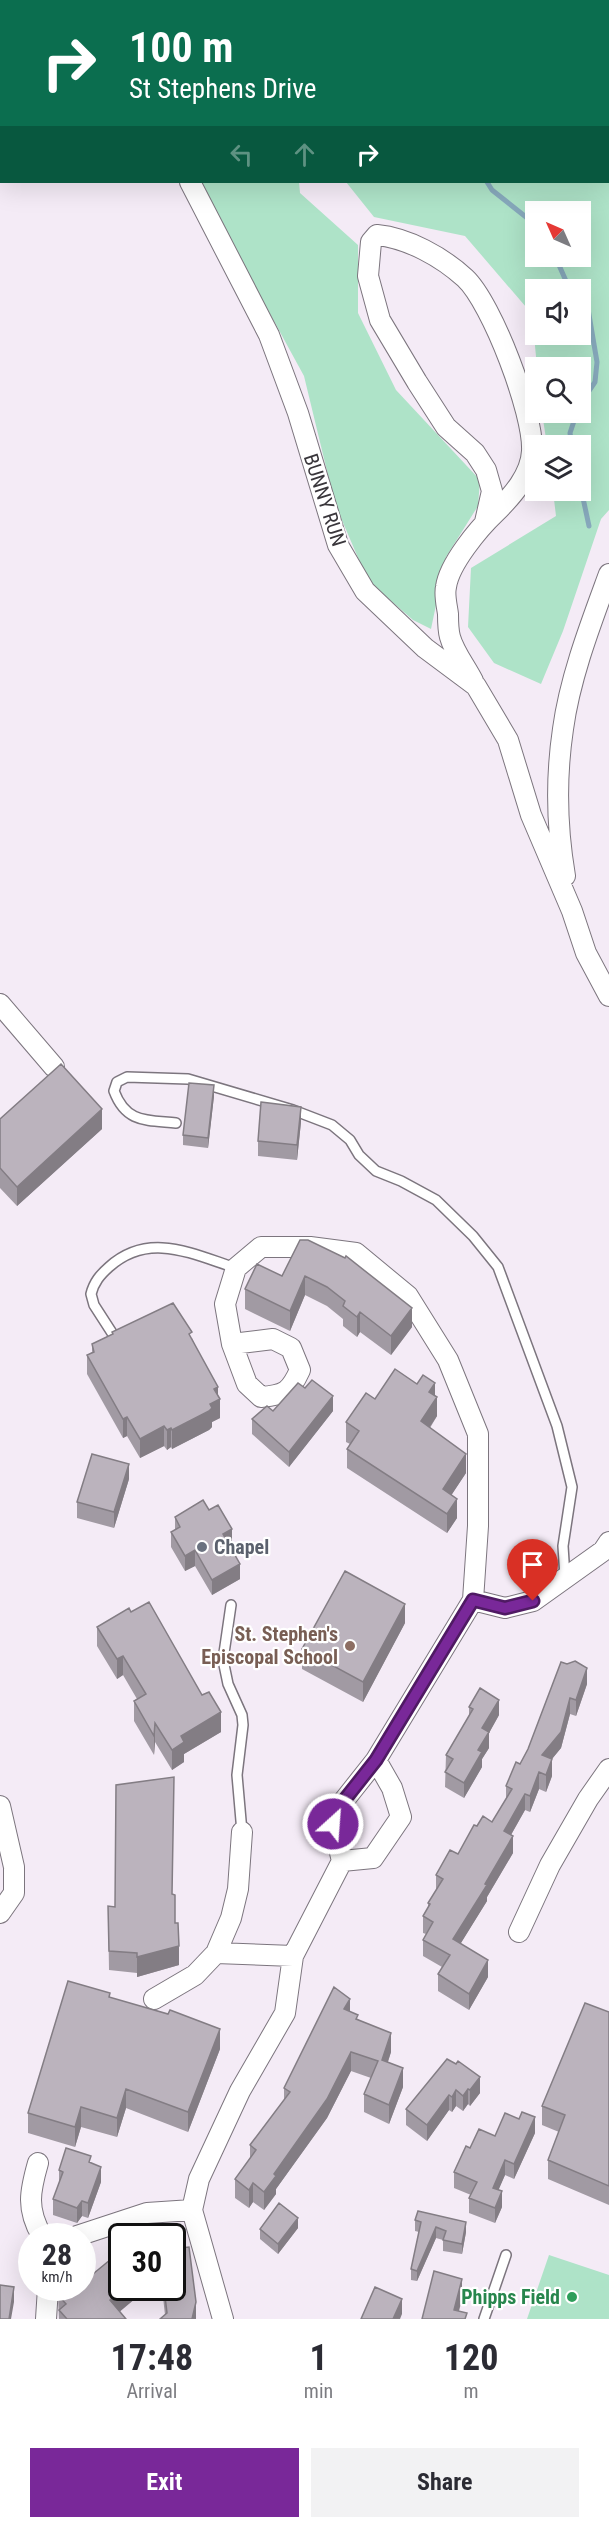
<!DOCTYPE html>
<style>
:root{--surface:#fff;--page:#f2f2f3;--text:#2b2b33;--muted:#7c7c81;--accent:#792899}
body{margin:0;font-family:"Roboto Condensed",sans-serif;background:var(--page);color:var(--text);height:100vh;display:flex;flex-direction:column;font-size:22px;white-space:nowrap}
*{box-sizing:border-box;margin:0}
p{font-size:20px;color:var(--muted)}
.icon{flex:none;width:33px;height:33px;fill:none;stroke:currentColor;stroke-width:2;stroke-linecap:round;stroke-linejoin:round}
.map{position:relative;height:2319px;overflow:hidden}
.details{display:flex;flex-direction:column;background:var(--surface);flex:1}
.details>*{flex:none}
.guide{position:absolute;left:0px;top:0px;width:609px;height:183px;box-shadow:0 6px 24px #0002;background:#0b6e4f;color:#fff;overflow:hidden}
.needle{width:39px;rotate:315deg}
.controls{position:absolute;left:525px;top:201px;display:grid;gap:12px}
.controls a{display:grid;place-items:center;width:66px;height:66px;border-radius:0px;background:var(--surface);box-shadow:0 6px 24px #0002;font-size:30px}
.speed{position:absolute;left:18px;top:2223px;display:flex;gap:12px;font-size:30px;font-weight:700;text-align:center}
.speed>*{display:grid;place-content:center;width:78px;height:78px;border-radius:50%;background:var(--surface);box-shadow:0 6px 24px #0002;line-height:1}
.speed small{font-size:15px;font-weight:400}
.speed .limit{border:3px solid #111;border-radius:9px;background:#fff;color:#111}
.pin{position:absolute;display:grid;place-items:center;width:51px;height:51px;color:#fff;margin:-62px -26px;border-radius:50% 50% 50% 0;rotate:-45deg;box-shadow:0 0 6px #0007}
.pin .icon{rotate:45deg}
.me{position:absolute;width:66px;margin:-33px;rotate:26deg;stroke-linejoin:round;filter:drop-shadow(0 0 4px #0008)}
.turn{display:flex;align-items:center;gap:21px;height:126px;padding:0 30px;font-size:27px}
.turn .icon{width:78px;height:78px;stroke-width:2.5}
.turn b{display:block;font-size:42px;line-height:51px}
.lanes{display:flex;align-items:center;height:57px;padding:0 30px;background:#0003;justify-content:center;gap:30px;direction:ltr}
.lanes .off{opacity:.35}
.eta{display:flex;justify-content:space-evenly;align-items:center;height:102px;text-align:center}
.eta b{font-size:36px;font-weight:700;line-height:42px}
.action{display:flex;gap:12px;margin-top:auto;padding:12px 30px}
.action a{flex:1;height:69px;border-radius:0px;background:var(--accent);color:#fff;font-size:24px;font-weight:700;line-height:69px;text-align:center}
.action a+a{background:var(--page);color:var(--text)}
.map>svg:first-child{display:block}
.green{fill:#aee3c8;fill-rule:evenodd}
.lines{fill:none;stroke-linecap:round;stroke-linejoin:round}
.stream{stroke:#87a9bc;stroke-width:5}
.service-casing{stroke:#7c757e;stroke-width:12}
.minor-casing{stroke:#7c757e;stroke-width:22}
.service{stroke:#fff;stroke-width:9}
.minor{stroke:#fff;stroke-width:20}
.wall{fill:#a19aa3}
.shaded-wall{fill:#837d84}
.building{fill:#bbb3bd;stroke:#837d84;stroke-width:1.5}
.route-casing{stroke:#4f1a63;stroke-width:15}
.route{stroke:#792899;stroke-width:10}
.worship-dot{fill:#6b7280;stroke:#fff;stroke-width:2}
.education-dot{fill:#8d6e63;stroke:#fff;stroke-width:2}
.leisure-dot{fill:#2e9e5b;stroke:#fff;stroke-width:2}
.labels{text-anchor:middle;stroke-width:4.5;stroke-linejoin:round;paint-order:stroke}
.street-label{font-size:20px;fill:#39363b;stroke:#fff}
.worship-label{font-size:20px;font-weight:bold;fill:#5b616d;stroke:#fff;text-anchor:start}
.education-label{font-size:20px;font-weight:bold;fill:#785e54;stroke:#fff;text-anchor:end}
.leisure-label{font-size:20px;font-weight:bold;fill:#27864d;stroke:#fff;text-anchor:end}
</style>
<div class="map">
<svg width="609" height="2319" viewBox="0 0 609 2319">
<rect width="100%" height="100%" fill="#f4ebf6"/>
<path class="green" d="M 297,0 L 609,0 L 609,510 L 601,519 L 563,631 L 541,684 L 494,663 L 468,627 L 471,568 L 556,516 L 553,491 L 580,490 L 580,446 L 547,445 L 542,413 L 580,412 L 580,368 L 537,367 L 532,314 L 465,236 L 374,217 L 346,182 L 608,182 L 608,2 ZM 536,212 L 580,212 L 580,256 L 536,256 ZM 536,290 L 580,290 L 580,334 L 536,334 Z
M 198,182 L 299,182 L 300,193 L 358,245 L 358,313 L 396,390 L 480,480 L 478,506 L 446,557 L 431,629 L 413,620 L 368,581 L 335,504 L 304,376 Z
M 549,2255 L 609,2275 L 609,2319 L 527,2319 Z"/>
<g class="lines">
<path class="stream" d="M 442,0 L 444,2
M 487,182 L 492,190 L 536,225
M 555,256 L 566,281 L 574,290
M 580,296 L 587,303 L 597,362 L 595,382 L 580,404
M 572,446 L 570,433 L 577,412
M 580,484 L 589,526"/>
<g class="service-casing">
<path id="service" d="M 176,1123 C 146,1120 126,1123 114,1091 L 117,1082 L 127,1077 L 188,1079 L 293,1110 L 332,1125 L 350,1140 L 359,1155 L 376,1171 L 401,1181 L 436,1200 L 473,1236 L 498,1267 L 557,1426 L 572,1487 L 563,1546 L 565,1577
M 114,1336 L 94,1305 L 91,1294 C 94,1282 100,1275 109,1267 C 149,1231 192,1254 236,1268
M 231,1605 L 223,1660 L 228,1684 L 242,1715 L 243,1725 L 237,1775 L 242,1832
M 484,2319 L 506,2255"/>
</g>
<g class="minor-casing">
<path id="minor" d="M 120,0 L 120,2
M 190,182 L 269,335 L 298,413 L 338,545 L 365,591 L 425,648 L 476,686 L 508,740 L 531,815 L 572,911 L 586,953 L 609,996
M 473,681 C 466,667 454,652 450,637 C 448,630 448,621 448,614 C 447,606 444,595 446,587 C 449,564 479,528 496,512 C 512,496 531,475 532,451 C 534,414 492,303 465,278 C 442,257 408,238 377,235 L 371,242 L 368,276 L 380,320 L 417,382 L 446,427 L 475,453 L 486,470 L 492,491 L 485,522
M 565,876 C 557,829 556,776 563,729 C 570,677 591,623 609,574
M 0,1004 L 54,1067
M 232,1344 L 273,1339 L 291,1348 L 300,1370 C 290,1392 285,1395 261,1397 L 247,1384 L 232,1344 L 225,1304 L 236,1268 L 261,1247 L 310,1247 L 356,1253 L 408,1296 L 448,1360 L 478,1434 L 478,1526 L 473,1600
M 376,1760 L 392,1788 L 401,1817 L 373,1858 L 342,1861 L 333,1824 L 342,1803 L 376,1760 L 473,1600 L 505,1608 L 533,1601 L 603,1551 L 609,1542
M 0,1806 L 14,1867 L 14,1893 L 0,1913
M 519,1932 L 550,1865 L 588,1799 L 609,1769
M 216,1953 L 231,1918 L 238,1889 L 242,1832
M 154,1999 L 195,1975 L 216,1953 L 293,1956
M 38,2163 C 30,2191 26,2209 42,2236
M 77,2236 L 147,2213 L 192,2210
M 46,2319 L 48,2288
M 223,2319 L 192,2210 L 199,2179 L 240,2091 L 285,2013 L 293,1956 L 342,1861"/>
</g>
<use href="#service" class="service"/>
<use href="#minor" class="minor"/>
</g>
<path class="wall" d="M 214,1096 L 208,1148 L 183,1145 L 183,1135 Z
M 0,1119 L 102,1129 L 17,1206 L 0,1188 Z
M 301,1122 L 297,1160 L 258,1156 L 258,1141 Z
M 300,1240 L 412,1327 L 391,1355 L 360,1332 L 357,1337 L 343,1326 L 343,1319 L 327,1306 L 305,1295 L 290,1331 L 245,1309 L 245,1289 L 282,1276 Z
M 112,1332 L 192,1338 L 218,1396 L 220,1418 L 212,1422 L 212,1427 L 209,1430 L 172,1449 L 171,1447 L 167,1450 L 164,1446 L 140,1458 L 127,1436 L 123,1438 L 87,1374 L 87,1355 L 92,1352 L 92,1344 L 112,1334 Z
M 435,1396 L 437,1416 L 430,1428 L 466,1473 L 451,1495 L 457,1518 L 447,1533 L 347,1468 L 347,1449 L 350,1444 L 346,1442 L 346,1422 L 375,1399 Z
M 273,1411 L 333,1411 L 289,1467 L 252,1434 L 252,1419 Z
M 129,1479 L 114,1528 L 77,1518 L 77,1502 Z
M 209,1510 L 232,1544 L 230,1545 L 240,1579 L 212,1595 L 195,1566 L 185,1571 L 171,1547 L 171,1532 L 175,1530 L 175,1517 Z
M 131,1612 L 221,1732 L 184,1754 L 184,1762 L 172,1770 L 155,1742 L 154,1755 L 134,1721 L 134,1701 L 137,1699 L 123,1675 L 117,1679 L 97,1646 L 97,1627 Z
M 405,1623 L 363,1702 L 302,1669 L 302,1649 Z
M 561,1662 L 587,1684 L 576,1716 L 570,1714 L 561,1748 L 552,1759 L 552,1776 L 546,1792 L 539,1789 L 530,1812 L 525,1810 L 511,1835 L 513,1853 L 487,1897 L 487,1901 L 460,1944 L 488,1977 L 469,2010 L 438,1991 L 438,1974 L 442,1967 L 423,1956 L 423,1940 L 426,1934 L 423,1933 L 423,1916 L 428,1909 L 428,1903 L 436,1891 L 436,1875 L 458,1854 L 477,1826 L 492,1822 L 506,1799 L 506,1786 L 520,1764 L 528,1749 Z
M 469,1707 L 499,1715 L 489,1733 L 489,1748 L 482,1759 L 482,1767 L 464,1798 L 445,1787 L 446,1755 L 469,1716 Z
M 172,1894 L 179,1965 L 137,1977 L 137,1973 L 109,1970 L 108,1906 L 115,1907 Z
M 110,1997 L 220,2049 L 188,2132 L 126,2108 L 117,2137 L 81,2127 L 75,2147 L 28,2133 L 28,2113 Z
M 350,2011 L 391,2052 L 388,2062 L 403,2087 L 389,2124 L 364,2112 L 364,2094 L 371,2078 L 351,2071 L 327,2118 L 276,2189 L 276,2194 L 264,2210 L 253,2202 L 249,2208 L 235,2198 L 235,2179 L 250,2158 L 250,2145 L 284,2100 L 284,2088 Z
M 609,2012 L 609,2205 L 548,2179 L 548,2160 L 559,2132 L 542,2125 L 542,2106 Z
M 480,2077 L 480,2093 L 470,2106 L 468,2104 L 463,2111 L 456,2106 L 452,2112 L 449,2110 L 427,2141 L 406,2125 L 406,2109 Z
M 535,2133 L 514,2179 L 505,2175 L 498,2190 L 502,2207 L 495,2223 L 469,2213 L 469,2198 L 471,2195 L 454,2188 L 454,2172 L 470,2148 L 495,2136 Z
M 91,2163 L 101,2182 L 88,2218 L 82,2216 L 77,2223 L 53,2215 L 53,2199 L 59,2184 L 59,2170 Z
M 415,2220 L 466,2232 L 462,2254 L 443,2251 L 443,2240 L 436,2238 L 417,2281 L 411,2280 L 411,2269 L 419,2232 L 415,2231 Z
M 298,2228 L 278,2254 L 260,2239 L 260,2229 Z
M 162,2288 L 172,2288 L 196,2319 L 165,2315 Z
M 73,2291 L 120,2312 L 126,2319 L 59,2319 L 58,2295 Z"/>
<path class="shaded-wall" d="M 214,1085 L 214,1096 L 208,1148 L 208,1138 Z
M 301,1107 L 301,1122 L 297,1160 L 297,1145 Z
M 102,1109 L 102,1129 L 17,1206 L 17,1187 Z
M 305,1276 L 305,1295 L 290,1331 L 290,1311 Z
M 412,1308 L 412,1327 L 391,1355 L 391,1336 Z
M 360,1312 L 360,1332 L 357,1337 L 357,1317 Z
M 435,1383 L 435,1400 L 437,1397 L 437,1416 L 421,1440 L 421,1421 L 429,1392 Z
M 218,1387 L 218,1399 L 220,1399 L 220,1418 L 212,1422 L 212,1427 L 209,1430 L 172,1449 L 172,1430 L 210,1404 L 214,1389 Z
M 333,1396 L 333,1411 L 289,1467 L 289,1452 Z
M 127,1417 L 127,1436 L 123,1438 L 123,1419 Z
M 164,1426 L 164,1446 L 140,1458 L 140,1439 Z
M 171,1428 L 171,1447 L 167,1450 L 167,1430 Z
M 466,1454 L 466,1473 L 443,1508 L 443,1489 Z
M 129,1464 L 129,1479 L 114,1528 L 114,1512 Z
M 457,1499 L 457,1518 L 447,1533 L 447,1514 Z
M 232,1529 L 232,1544 L 223,1549 L 223,1534 Z
M 195,1550 L 195,1566 L 185,1571 L 185,1556 Z
M 240,1564 L 240,1579 L 212,1595 L 212,1580 Z
M 405,1604 L 405,1623 L 363,1702 L 363,1682 Z
M 123,1656 L 123,1675 L 117,1679 L 117,1659 Z
M 587,1668 L 587,1684 L 576,1716 L 576,1700 Z
M 570,1698 L 570,1714 L 561,1748 L 542,1771 L 542,1755 Z
M 499,1700 L 499,1715 L 489,1733 L 489,1748 L 482,1759 L 482,1767 L 464,1798 L 464,1783 L 482,1728 Z
M 221,1712 L 221,1732 L 184,1754 L 184,1762 L 172,1770 L 172,1750 L 181,1736 Z
M 155,1723 L 155,1742 L 154,1755 L 154,1736 Z
M 552,1759 L 552,1776 L 546,1792 L 546,1775 Z
M 539,1772 L 539,1789 L 530,1812 L 530,1796 Z
M 525,1794 L 525,1810 L 504,1847 L 504,1831 Z
M 513,1836 L 513,1853 L 487,1897 L 487,1901 L 453,1956 L 453,1939 Z
M 179,1946 L 179,1965 L 137,1977 L 137,1957 Z
M 488,1960 L 488,1977 L 469,2010 L 469,1994 Z
M 350,1999 L 350,2017 L 344,2009 Z
M 220,2029 L 220,2049 L 188,2132 L 188,2112 Z
M 391,2033 L 391,2052 L 382,2079 L 382,2060 Z
M 351,2052 L 351,2071 L 327,2118 L 276,2189 L 276,2194 L 264,2210 L 264,2192 L 274,2174 Z
M 403,2068 L 403,2087 L 389,2124 L 389,2105 Z
M 480,2077 L 480,2093 L 470,2106 L 470,2090 Z
M 126,2089 L 126,2108 L 117,2137 L 117,2118 Z
M 468,2089 L 468,2104 L 463,2111 L 463,2096 Z
M 456,2090 L 456,2106 L 452,2112 L 452,2097 Z
M 449,2095 L 449,2110 L 427,2141 L 427,2125 Z
M 81,2107 L 81,2127 L 75,2147 L 75,2127 Z
M 535,2117 L 535,2133 L 514,2179 L 514,2164 Z
M 505,2160 L 505,2175 L 493,2203 L 493,2188 Z
M 101,2167 L 101,2182 L 88,2218 L 88,2203 Z
M 253,2183 L 253,2202 L 249,2208 L 249,2190 Z
M 502,2191 L 502,2207 L 495,2223 L 495,2208 Z
M 82,2201 L 82,2216 L 77,2223 L 77,2208 Z
M 298,2218 L 298,2228 L 278,2254 L 278,2244 Z
M 466,2222 L 466,2232 L 462,2254 L 462,2244 Z
M 436,2227 L 436,2238 L 417,2281 L 417,2271 Z
M 462,2279 L 462,2299 L 457,2319 L 454,2310 Z
M 14,2287 L 14,2302 L 11,2319 L 9,2319 Z
M 125,2288 L 148,2288 L 111,2319 L 110,2300 Z
M 402,2299 L 402,2314 L 400,2319 L 393,2319 Z
M 196,2302 L 196,2319 L 192,2319 Z"/>
<path class="building" d="M 61,1064 L 102,1109 L 17,1187 L 0,1168 L 0,1119 Z
M 189,1083 L 214,1085 L 208,1138 L 183,1135 Z
M 261,1102 L 301,1107 L 297,1145 L 258,1141 Z
M 300,1240 L 308,1240 L 345,1258 L 346,1256 L 412,1308 L 391,1336 L 360,1312 L 357,1317 L 343,1306 L 345,1301 L 327,1287 L 305,1276 L 290,1311 L 245,1289 L 257,1264 L 282,1276 Z
M 173,1303 L 192,1332 L 189,1334 L 218,1387 L 214,1389 L 220,1399 L 210,1404 L 212,1408 L 209,1411 L 172,1430 L 171,1428 L 167,1430 L 164,1426 L 140,1439 L 127,1417 L 123,1419 L 87,1355 L 94,1352 L 92,1344 L 113,1334 L 112,1332 Z
M 395,1369 L 417,1384 L 423,1375 L 435,1383 L 429,1392 L 437,1397 L 421,1421 L 466,1454 L 443,1489 L 457,1499 L 447,1514 L 347,1449 L 359,1431 L 346,1422 L 366,1393 L 375,1399 Z
M 312,1380 L 333,1396 L 289,1452 L 252,1419 L 267,1406 L 273,1411 L 298,1383 L 305,1388 Z
M 92,1454 L 129,1464 L 114,1512 L 77,1502 Z
M 203,1500 L 209,1510 L 218,1505 L 232,1529 L 223,1534 L 240,1564 L 212,1580 L 195,1550 L 185,1556 L 171,1532 L 180,1527 L 175,1517 Z
M 345,1571 L 405,1604 L 363,1682 L 302,1649 Z
M 149,1602 L 202,1695 L 209,1692 L 221,1712 L 181,1736 L 184,1742 L 172,1750 L 155,1723 L 154,1736 L 134,1701 L 146,1694 L 123,1656 L 117,1659 L 97,1627 L 129,1608 L 131,1612 Z
M 575,1661 L 587,1668 L 576,1700 L 570,1698 L 561,1732 L 542,1755 L 552,1759 L 546,1775 L 539,1772 L 530,1796 L 525,1794 L 504,1831 L 513,1836 L 485,1884 L 487,1885 L 453,1939 L 488,1960 L 469,1994 L 438,1974 L 450,1955 L 423,1940 L 433,1922 L 423,1916 L 430,1904 L 428,1903 L 443,1879 L 436,1875 L 450,1850 L 458,1854 L 474,1825 L 477,1826 L 483,1816 L 492,1822 L 512,1789 L 506,1786 L 516,1762 L 520,1764 L 528,1749 L 561,1662 L 567,1664 Z
M 480,1688 L 499,1700 L 482,1728 L 489,1732 L 478,1750 L 482,1752 L 464,1783 L 445,1772 L 453,1759 L 446,1755 L 473,1709 L 469,1707 Z
M 174,1777 L 172,1894 L 175,1895 L 175,1923 L 178,1923 L 179,1946 L 137,1957 L 137,1953 L 109,1951 L 108,1906 L 115,1907 L 116,1785 Z
M 68,1981 L 110,1993 L 109,1997 L 168,2014 L 170,2010 L 220,2029 L 188,2112 L 126,2089 L 117,2118 L 81,2107 L 75,2127 L 28,2113 Z
M 334,1987 L 350,1999 L 344,2009 L 358,2015 L 356,2019 L 391,2033 L 382,2060 L 403,2068 L 389,2105 L 364,2094 L 378,2061 L 351,2052 L 327,2099 L 274,2174 L 276,2176 L 264,2192 L 253,2183 L 249,2190 L 235,2179 L 256,2150 L 250,2145 L 290,2092 L 284,2088 Z
M 585,2003 L 609,2012 L 609,2186 L 548,2160 L 565,2115 L 542,2106 Z
M 447,2059 L 456,2064 L 458,2061 L 480,2077 L 470,2090 L 468,2089 L 463,2096 L 456,2090 L 452,2097 L 449,2095 L 427,2125 L 406,2109 Z
M 522,2112 L 535,2117 L 514,2164 L 505,2160 L 493,2188 L 502,2191 L 495,2208 L 469,2198 L 477,2182 L 454,2172 L 466,2146 L 470,2148 L 479,2129 L 495,2136 L 505,2113 L 519,2119 Z
M 66,2148 L 91,2156 L 89,2162 L 101,2167 L 88,2203 L 82,2201 L 77,2208 L 53,2199 L 63,2172 L 59,2170 Z
M 279,2203 L 298,2218 L 278,2244 L 260,2229 Z
M 418,2211 L 466,2222 L 462,2244 L 443,2240 L 446,2231 L 436,2227 L 417,2271 L 411,2269 L 421,2222 L 415,2220 Z
M 189,2247 L 196,2302 L 192,2319 L 160,2319 L 167,2313 L 164,2288 L 172,2288 L 172,2249 Z
M 122,2250 L 122,2288 L 125,2288 L 110,2300 L 126,2319 L 67,2319 L 59,2310 L 66,2304 L 58,2295 L 67,2288 L 70,2288 L 73,2291 L 77,2288 L 82,2288 L 82,2283 Z
M 434,2271 L 462,2279 L 454,2310 L 467,2313 L 465,2319 L 422,2319 Z
M 0,2285 L 14,2287 L 9,2319 L 0,2319 Z
M 375,2287 L 402,2299 L 393,2319 L 361,2319 Z"/>
<g class="lines">
<g class="route-casing">
<path id="route" d="M 333,1824 L 342,1803 L 376,1760 L 473,1600 L 505,1608 L 533,1601"/>
</g>
<use href="#route" class="route"/>
</g>
<circle class="worship-dot" cx="202" cy="1547" r="6"/>
<circle class="education-dot" cx="350" cy="1646" r="6"/>
<circle class="leisure-dot" cx="572" cy="2297" r="6"/>
<g class="labels">
<g class="street-label">
<text transform="translate(325 500) rotate(72)" y="7">BUNNY RUN</text>
</g>
<g class="worship-label">
<text x="214" y="1554">Chapel</text>
</g>
<g class="education-label">
<text x="338" y="1641">St. Stephen's<tspan x="338" dy="23">Episcopal School</tspan></text>
</g>
<g class="leisure-label">
<text x="560" y="2304">Phipps Field</text>
</g>
</g>
</svg>
<div class="controls">
<a><svg class="needle" viewBox="-14 -14 28 28"><path d="M0-13l5 13h-10z" fill="#e53935"/><path d="M0 13l5-13h-10z" fill="#7c7c81"/></svg></a>
<a><svg class="icon" aria-label="sound" viewBox="0 0 24 24"><path d="M4 9h4l5-4v14l-5-4H4zM17 9q2 3 0 6"/></svg></a>
<a><svg class="icon" aria-label="search" viewBox="0 0 24 24"><circle cx="10" cy="10" r="6"/><path d="M15 15l6 6"/></svg></a>
<a><svg class="icon" aria-label="layers" viewBox="0 0 24 24"><path d="M12 4l9 5-9 5-9-5zM3 14l9 5 9-5"/></svg></a>
</div>
<div class="speed"><div>28<small>km/h</small></div><div class="limit">30</div></div>
<div class="pin" style="left:533px;top:1601px;background:#d93025"><svg class="icon" aria-label="arrive" viewBox="0 0 24 24"><path d="M6 21V4h12l-3 4 3 4H6"/></svg></div>
<svg class="me" style="left:333px;top:1824px" viewBox="-20 -20 40 40"><circle r="17" fill="#792899" stroke="#fff" stroke-width="3"/><path d="M0-11L8 9 0 5-8 9z" fill="#fff"/></svg>
<div class="guide">
<div class="turn"><svg class="icon" aria-label="right" viewBox="0 0 24 24"><path d="M7 20v-9h11M14 6l5 5-5 5"/></svg><div><b>100 m</b>St Stephens Drive</div></div>
<div class="lanes"><svg class="icon off" aria-label="left" viewBox="0 0 24 24"><path d="M17 20v-9H6M10 6l-5 5 5 5"/></svg><svg class="icon off" aria-label="ahead" viewBox="0 0 24 24"><path d="M12 20V5M6 11l6-6 6 6"/></svg><svg class="icon" aria-label="right" viewBox="0 0 24 24"><path d="M7 20v-9h11M14 6l5 5-5 5"/></svg></div>
</div>
</div>
<section class="details">
<div class="eta">
<div><b>17:48</b><p>Arrival</p></div>
<div><b>1</b><p>min</p></div>
<div><b>120</b><p>m</p></div>
</div>
<div class="action"><a>Exit</a><a>Share</a></div>
</section>
